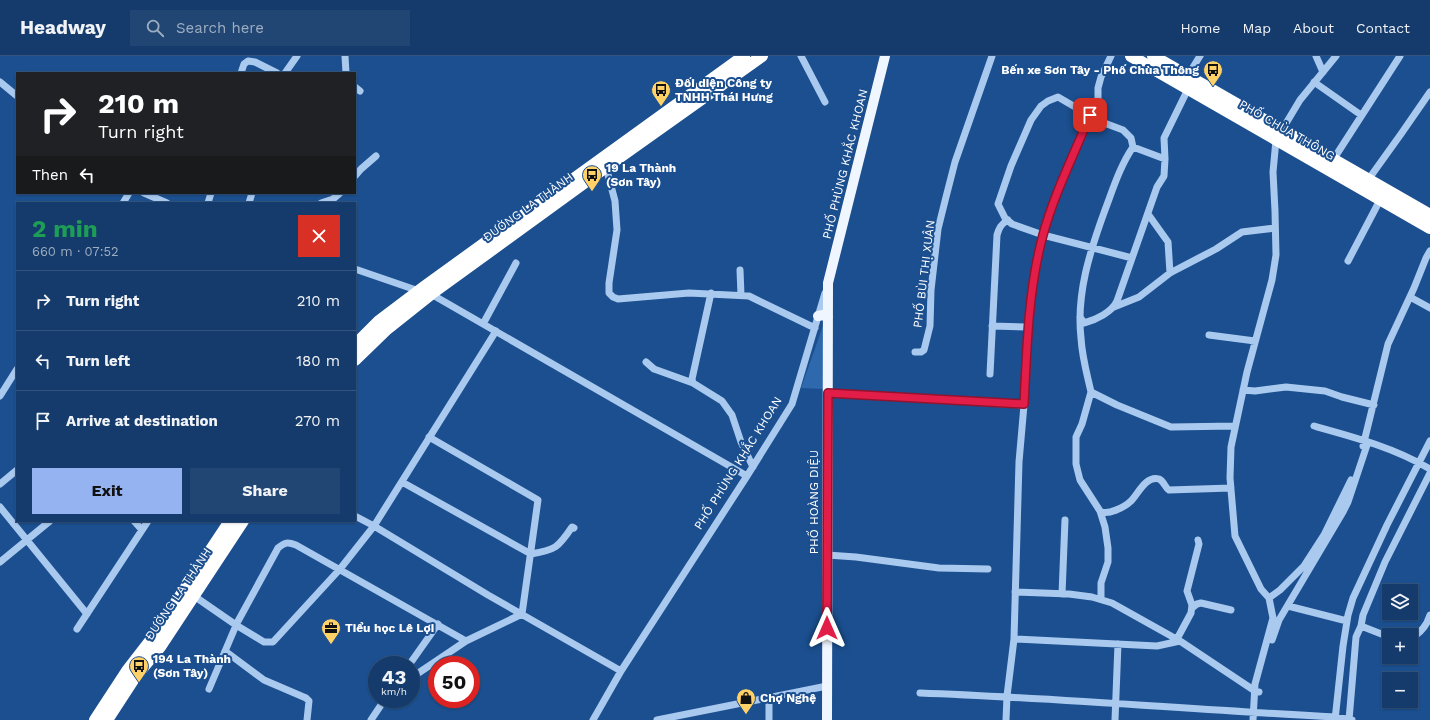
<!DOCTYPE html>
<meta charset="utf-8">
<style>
:root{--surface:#143b6b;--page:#214673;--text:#f1f3f6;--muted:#9dadc1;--line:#33557e;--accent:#95b2f1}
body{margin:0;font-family:"Work Sans",sans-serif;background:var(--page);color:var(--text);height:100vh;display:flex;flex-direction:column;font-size:15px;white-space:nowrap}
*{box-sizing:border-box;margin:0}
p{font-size:13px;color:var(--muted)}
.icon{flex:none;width:22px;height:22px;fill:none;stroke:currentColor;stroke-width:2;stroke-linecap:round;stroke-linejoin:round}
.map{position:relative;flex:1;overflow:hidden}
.side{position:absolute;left:16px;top:146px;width:340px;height:320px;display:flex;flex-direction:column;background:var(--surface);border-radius:0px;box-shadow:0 1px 3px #0004,0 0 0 1px var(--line)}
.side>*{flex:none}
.guide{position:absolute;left:16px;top:16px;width:340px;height:122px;border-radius:0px;box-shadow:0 1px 3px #0004,0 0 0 1px var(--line);background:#202124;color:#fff;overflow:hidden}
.buttons{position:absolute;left:1382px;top:528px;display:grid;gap:8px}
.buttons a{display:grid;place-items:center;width:36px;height:36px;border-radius:0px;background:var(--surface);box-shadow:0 1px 3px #0004,0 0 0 1px var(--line);font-size:20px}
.speed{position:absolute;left:368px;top:600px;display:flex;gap:8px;font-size:20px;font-weight:700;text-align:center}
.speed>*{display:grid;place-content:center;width:52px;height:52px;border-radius:50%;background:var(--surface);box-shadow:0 1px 3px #0004,0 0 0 1px var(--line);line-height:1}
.speed small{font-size:10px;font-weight:400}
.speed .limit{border:6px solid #d22;background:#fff;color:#111}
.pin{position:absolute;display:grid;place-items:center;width:34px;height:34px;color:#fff;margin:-17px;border-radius:8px;box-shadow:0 2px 6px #0006}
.me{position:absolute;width:44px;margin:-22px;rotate:0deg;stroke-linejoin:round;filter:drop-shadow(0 0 3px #0008)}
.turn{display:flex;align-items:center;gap:14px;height:84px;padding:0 16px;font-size:18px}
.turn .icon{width:52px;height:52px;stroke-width:2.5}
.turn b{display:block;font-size:28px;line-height:34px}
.then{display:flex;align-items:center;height:38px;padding:0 16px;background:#0003;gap:8px;font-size:15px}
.round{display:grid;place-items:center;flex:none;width:42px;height:42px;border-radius:0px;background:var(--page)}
.headline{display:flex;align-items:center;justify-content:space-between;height:68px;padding:0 16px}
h1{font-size:24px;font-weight:700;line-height:30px;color:#1e9e55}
.button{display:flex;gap:8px;margin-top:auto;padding:8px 16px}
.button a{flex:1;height:46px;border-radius:0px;background:var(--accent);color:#111;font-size:16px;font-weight:700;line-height:46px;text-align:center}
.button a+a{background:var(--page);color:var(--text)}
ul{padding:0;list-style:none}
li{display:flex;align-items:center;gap:12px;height:60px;padding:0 16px;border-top:1px solid var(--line)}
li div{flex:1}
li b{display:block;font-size:15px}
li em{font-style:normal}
header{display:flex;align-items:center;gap:24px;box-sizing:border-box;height:56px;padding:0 20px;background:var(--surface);border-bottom:1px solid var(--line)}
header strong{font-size:19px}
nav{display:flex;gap:22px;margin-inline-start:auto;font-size:14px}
.search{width:280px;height:36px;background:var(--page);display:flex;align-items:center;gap:10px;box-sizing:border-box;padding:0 14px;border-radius:0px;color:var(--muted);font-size:15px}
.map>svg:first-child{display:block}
.green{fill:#2e69ad}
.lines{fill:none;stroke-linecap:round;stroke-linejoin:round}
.minor{stroke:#a9c9ee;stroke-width:7}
.major{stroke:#f0f6ff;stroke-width:10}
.highway{stroke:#fff;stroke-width:12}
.route-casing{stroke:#92132f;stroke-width:10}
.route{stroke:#e11d48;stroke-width:7}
.labels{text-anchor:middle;stroke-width:4;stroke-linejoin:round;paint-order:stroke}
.poi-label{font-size:12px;font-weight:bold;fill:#fff;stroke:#1b4f8f;text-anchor:start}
.street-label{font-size:12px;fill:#fff;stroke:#1b4f8f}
</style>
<header>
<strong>Headway</strong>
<div class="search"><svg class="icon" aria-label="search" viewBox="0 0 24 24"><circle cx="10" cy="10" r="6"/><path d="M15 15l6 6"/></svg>Search here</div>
<nav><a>Home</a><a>Map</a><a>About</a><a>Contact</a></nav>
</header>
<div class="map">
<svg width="1430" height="664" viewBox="0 0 1430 664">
<rect width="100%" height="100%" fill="#1b4f8f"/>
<path class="green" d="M 824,267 L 824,333 L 801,332 Z"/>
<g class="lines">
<path class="minor" d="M 345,0 L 346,17
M 801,0 L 825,46
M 1316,0 L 1323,16
M 241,17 L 244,8 L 248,5 L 255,6 L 277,17
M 285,17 L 297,0
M 1187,21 L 1200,0
M 0,26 L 17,40
M 1314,26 L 1361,59
M 355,31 L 360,35
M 1133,91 L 1165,103
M 1333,104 L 1400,0
M 606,111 L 615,145 L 617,174 L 609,227 L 609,237 L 613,241 L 618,243 L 689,237 L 749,240 L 815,272
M 355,120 L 361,113 L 376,100
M 1368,124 L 1401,78 L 1430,36
M 144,137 L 167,147
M 123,147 L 129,137
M 208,147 L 211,137
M 249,147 L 252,137
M 321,147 L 333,143 L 340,137
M 1148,158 L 1168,186 L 1170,217
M 1132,202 L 1043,179 L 1012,168 L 1005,162 L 998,148 L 1011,110 L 1031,64 L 1041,50 L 1048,45 L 1058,41 L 1099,65 L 1123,74 L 1131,82 L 1133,91 C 1120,110 1113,133 1105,154 C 1090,195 1076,238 1081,282 C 1082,301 1087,318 1091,336 L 1117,349 L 1171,371 L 1235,370
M 1348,205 L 1380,144
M 355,213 L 419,235
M 740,214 L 741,239
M 711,237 L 692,323 L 693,327 L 722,345 L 732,359 L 741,386 L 753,411
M 431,238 L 747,420
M 1410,241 L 1430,252
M 1114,251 L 1139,241 L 1170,217 L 1216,193 L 1242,176 L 1275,172
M 1080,261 L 1084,267 C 1096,264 1112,256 1117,245 L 1157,131 L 1164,120 L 1165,103 L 1164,82 L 1188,33
M 483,268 L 516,207
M 992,270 L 1028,271
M 1209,279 L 1255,285
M 915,296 L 921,296 L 924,294 L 930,270 L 931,234 L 938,173 L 946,141 L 955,106 L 992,0
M 646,306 L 654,313 L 693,327
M 990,318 L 997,179 C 999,172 1001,168 1008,164
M 1243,334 L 1255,335 L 1286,331 L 1325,335 L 1342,341 L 1374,349
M 1091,336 L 1082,368 L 1076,381 L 1076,408 L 1080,424 L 1100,455 C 1107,460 1125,451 1131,445 C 1138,438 1146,419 1159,423 C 1164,425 1165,432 1169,434 L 1231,432
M 828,337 L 1024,349
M 0,340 L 17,313
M 1314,370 C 1354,381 1395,392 1430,413
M 1363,390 L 1388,288 L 1414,232 L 1426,202 L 1430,195
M 402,426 L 531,498 C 555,494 558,492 572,471 L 574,472
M 0,428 L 17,414
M 0,451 L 87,558
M 1100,455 L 1105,471 L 1108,492 L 1108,506 L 1101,527 L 1101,543
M 355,460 L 374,470 L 488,539 L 621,615
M 134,465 L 142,474
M 827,499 L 856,501 L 939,512 L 988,513
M 0,506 L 50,465
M 1015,536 L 1069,538 L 1092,541 L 1112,547 L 1180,585 L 1255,635 L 1259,636
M 1062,538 L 1065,464
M 194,540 L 236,569 L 264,586 L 273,586 L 340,513 L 374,470 L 496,275
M 1269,542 L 1280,534 L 1304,510 L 1324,479 L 1351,424
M 1288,550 L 1347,565
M 1192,552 L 1197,548 L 1201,547 L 1231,554
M 1361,570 L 1389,581
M 77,573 L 148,465
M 1411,582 C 1421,577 1427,569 1430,559
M 1014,583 L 1157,590 L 1180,585
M 1177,583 L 1191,557 L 1192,549 L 1187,535 L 1199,488 L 1198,484
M 1272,584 L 1279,564 L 1343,456 L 1348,446 L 1368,386
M 225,595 L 264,624 L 306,642 L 309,645 L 307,664
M 409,609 L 438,568
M 411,622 L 466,585 L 522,558 L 538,444 L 429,381
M 209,633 L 237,567 L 278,492 C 285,486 288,486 296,489 L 466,585
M 920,637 C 1059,642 1197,654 1335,661 L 1352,664
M 371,664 L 385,643
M 593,664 L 621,615 L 747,420 L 792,348 L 825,237
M 657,664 L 827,630
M 769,664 L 769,641
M 1006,664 L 1007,640 L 1014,583 L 1019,406 L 1024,349 L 1028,273 L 1034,225 L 1043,179 L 1058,135 L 1090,59 L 1098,44 L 1098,32 L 1101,21 L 1111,0
M 1115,664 L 1118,588
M 1253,664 L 1255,628 L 1273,562 L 1269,542 L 1261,533 L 1235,480 L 1230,422 L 1231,391 L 1247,316 L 1272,224 L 1276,199 L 1275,155 L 1273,116 L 1276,84 L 1300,44 L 1336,0
M 1335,664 L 1343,590 L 1348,559 L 1353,542 L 1387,469 L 1430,385
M 1349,664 L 1356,581 L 1361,570 L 1363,559 L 1385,506 L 1430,417"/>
<path class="major" d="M 818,260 L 823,259 L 828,261
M 827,664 L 828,227 L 885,0"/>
<path class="highway" d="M 1131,0 L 1430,172
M 1153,0 L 1430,159
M 355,289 L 379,265 L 424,231 L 744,0
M 355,304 L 387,273 L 431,238 L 606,111 L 762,0
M 95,664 L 127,615 L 151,584 L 230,465
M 107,664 L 135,621 L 160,591 L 243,465"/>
</g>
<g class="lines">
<g class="route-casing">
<path id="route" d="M 827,572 L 828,337 L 1024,348 C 1027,292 1028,234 1043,179 C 1054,138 1074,99 1090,59"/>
</g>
<use href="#route" class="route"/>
</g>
<defs>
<g id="bus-pin" transform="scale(1)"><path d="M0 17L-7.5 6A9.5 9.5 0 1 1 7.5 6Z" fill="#ffd166" stroke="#1b4f8f"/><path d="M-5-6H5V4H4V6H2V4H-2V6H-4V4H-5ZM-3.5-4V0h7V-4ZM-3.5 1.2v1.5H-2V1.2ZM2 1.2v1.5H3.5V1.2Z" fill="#111"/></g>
<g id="office-pin" transform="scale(1)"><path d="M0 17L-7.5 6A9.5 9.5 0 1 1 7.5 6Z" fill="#ffd166" stroke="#1b4f8f"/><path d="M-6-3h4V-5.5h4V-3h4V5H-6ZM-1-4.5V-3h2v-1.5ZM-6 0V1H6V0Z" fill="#111"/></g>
<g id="shop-pin" transform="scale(1)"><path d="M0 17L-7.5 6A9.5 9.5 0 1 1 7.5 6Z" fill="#ffd166" stroke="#1b4f8f"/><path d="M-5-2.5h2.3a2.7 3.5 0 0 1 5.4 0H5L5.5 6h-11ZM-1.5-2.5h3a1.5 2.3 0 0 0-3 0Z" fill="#111"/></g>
</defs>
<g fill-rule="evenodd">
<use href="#bus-pin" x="1213" y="14"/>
<use href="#bus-pin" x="661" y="34"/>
<use href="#bus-pin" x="592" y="119"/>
<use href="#office-pin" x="331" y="572"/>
<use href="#bus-pin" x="139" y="610"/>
<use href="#shop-pin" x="746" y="642"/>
</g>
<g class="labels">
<g class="poi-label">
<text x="1199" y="18" text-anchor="end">Bến xe Sơn Tây - Phố Chùa Thông</text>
<text x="675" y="31">Đối diện Công ty<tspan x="675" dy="14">TNHH Thái Hưng</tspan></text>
<text x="606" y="116">19 La Thành<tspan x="606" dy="14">(Sơn Tây)</tspan></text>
<text x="345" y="576">Tiểu học Lê Lợi</text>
<text x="153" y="607">194 La Thành<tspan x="153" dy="14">(Sơn Tây)</tspan></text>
<text x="760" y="646">Chợ Nghệ</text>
</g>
<g class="street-label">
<text transform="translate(1287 74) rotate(30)" y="4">PHỐ CHÙA THÔNG</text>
<text transform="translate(845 108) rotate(-76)" y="4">PHỐ PHÙNG KHẮC KHOAN</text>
<text transform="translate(528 151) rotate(-36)" y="4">ĐƯỜNG LA THÀNH</text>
<text transform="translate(924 218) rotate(-83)" y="4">PHỐ BÙI THỊ XUÂN</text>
<text transform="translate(738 407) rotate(-58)" y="4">PHỐ PHÙNG KHẮC KHOAN</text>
<text transform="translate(814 446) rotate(-90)" y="4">PHỐ HOÀNG DIỆU</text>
<text transform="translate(178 538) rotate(-56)" y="4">ĐƯỜNG LA THÀNH</text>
</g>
</g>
</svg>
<div class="buttons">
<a><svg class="icon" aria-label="layers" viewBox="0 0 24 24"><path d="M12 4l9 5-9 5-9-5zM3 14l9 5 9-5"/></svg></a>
<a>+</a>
<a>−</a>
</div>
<div class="speed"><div>43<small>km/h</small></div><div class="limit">50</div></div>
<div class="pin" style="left:1090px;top:59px;background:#d93025"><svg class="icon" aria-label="arrive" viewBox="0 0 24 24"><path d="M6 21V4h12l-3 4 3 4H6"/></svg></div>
<svg class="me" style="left:827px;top:572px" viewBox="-20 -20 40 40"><path d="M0-17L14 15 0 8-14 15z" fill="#e11d48" stroke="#fff" stroke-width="4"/></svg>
<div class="guide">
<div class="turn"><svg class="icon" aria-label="right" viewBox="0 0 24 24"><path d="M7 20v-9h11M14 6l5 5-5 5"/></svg><div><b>210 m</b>Turn right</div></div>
<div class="then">Then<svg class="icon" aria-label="left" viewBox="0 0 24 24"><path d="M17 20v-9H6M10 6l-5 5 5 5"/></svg></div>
</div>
<section class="side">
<div class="headline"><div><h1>2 min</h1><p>660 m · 07:52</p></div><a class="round" style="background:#d93025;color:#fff"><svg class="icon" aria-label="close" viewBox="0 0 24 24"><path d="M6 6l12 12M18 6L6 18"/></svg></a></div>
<ul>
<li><svg class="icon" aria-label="right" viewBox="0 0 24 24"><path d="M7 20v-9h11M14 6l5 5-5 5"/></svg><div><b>Turn right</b></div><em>210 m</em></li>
<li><svg class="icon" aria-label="left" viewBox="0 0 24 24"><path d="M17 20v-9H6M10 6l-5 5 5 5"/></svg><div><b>Turn left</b></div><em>180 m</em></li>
<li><svg class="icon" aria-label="arrive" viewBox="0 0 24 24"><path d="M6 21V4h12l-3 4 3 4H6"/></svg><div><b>Arrive at destination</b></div><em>270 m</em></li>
</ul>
<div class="button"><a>Exit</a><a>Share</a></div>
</section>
</div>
